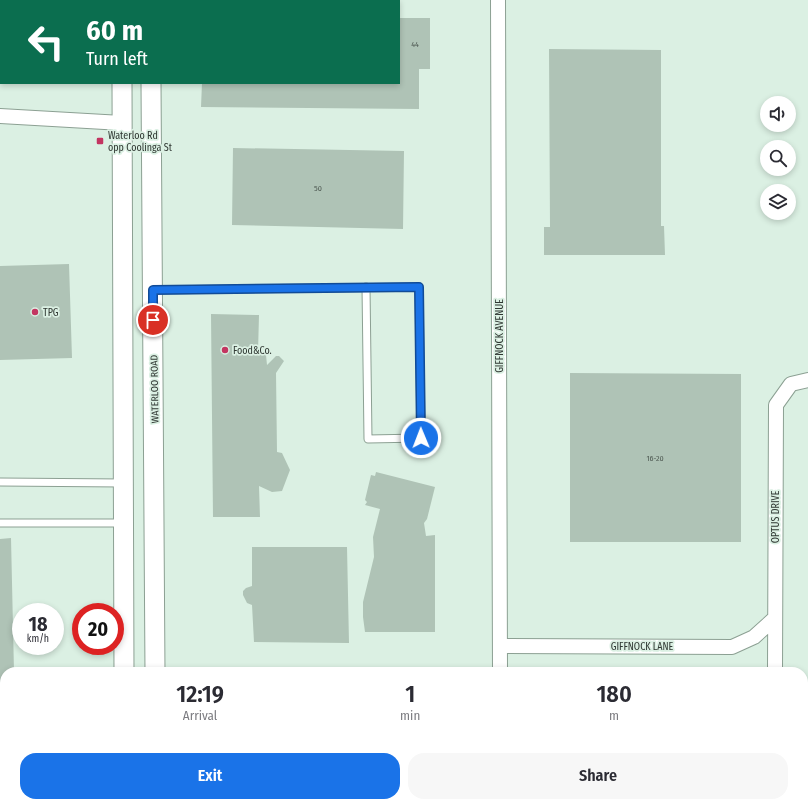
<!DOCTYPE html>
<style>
:root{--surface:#fff;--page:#f7f7f7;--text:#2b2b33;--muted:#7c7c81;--accent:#1a73e8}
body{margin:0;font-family:"Fira Sans Condensed",sans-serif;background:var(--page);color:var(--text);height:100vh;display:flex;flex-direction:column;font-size:15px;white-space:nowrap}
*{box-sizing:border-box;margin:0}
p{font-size:13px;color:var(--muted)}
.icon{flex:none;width:22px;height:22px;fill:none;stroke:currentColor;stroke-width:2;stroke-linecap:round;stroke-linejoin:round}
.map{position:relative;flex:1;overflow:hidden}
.details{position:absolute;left:0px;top:667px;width:808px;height:140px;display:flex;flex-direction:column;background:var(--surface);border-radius:16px 16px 0 0;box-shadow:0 2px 6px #0003}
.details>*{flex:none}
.guide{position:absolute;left:0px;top:0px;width:400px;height:84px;box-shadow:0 2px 6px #0003;background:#0b6e4f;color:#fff;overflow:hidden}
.tools{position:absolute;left:760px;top:96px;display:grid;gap:8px}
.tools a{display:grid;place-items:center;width:36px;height:36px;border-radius:50%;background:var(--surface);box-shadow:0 2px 6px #0003;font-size:20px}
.speed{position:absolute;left:12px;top:603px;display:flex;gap:8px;font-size:20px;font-weight:700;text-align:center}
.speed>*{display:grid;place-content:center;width:52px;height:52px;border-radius:50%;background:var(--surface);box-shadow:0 2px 6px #0003;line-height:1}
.speed small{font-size:10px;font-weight:400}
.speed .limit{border:6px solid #d22;background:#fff;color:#111}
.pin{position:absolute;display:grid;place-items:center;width:34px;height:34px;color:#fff;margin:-17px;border:2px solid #fff;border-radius:50%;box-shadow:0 1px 4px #0007}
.me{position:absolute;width:44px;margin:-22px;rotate:359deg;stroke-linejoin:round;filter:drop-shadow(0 0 3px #0008)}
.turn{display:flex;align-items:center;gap:14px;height:84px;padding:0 20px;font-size:18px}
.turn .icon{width:52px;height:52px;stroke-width:2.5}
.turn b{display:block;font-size:28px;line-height:34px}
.eta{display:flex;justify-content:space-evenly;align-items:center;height:68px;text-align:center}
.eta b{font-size:24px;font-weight:600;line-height:28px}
.button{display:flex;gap:8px;margin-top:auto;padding:8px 20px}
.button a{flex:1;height:46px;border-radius:16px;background:var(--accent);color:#fff;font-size:16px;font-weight:600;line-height:46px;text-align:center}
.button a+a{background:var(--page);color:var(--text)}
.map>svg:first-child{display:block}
.building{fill:#afc3b6}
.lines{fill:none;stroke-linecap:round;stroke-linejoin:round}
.lane-casing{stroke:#8ca093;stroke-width:9}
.street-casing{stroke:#8ca093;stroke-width:16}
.secondary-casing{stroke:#8ca093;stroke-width:21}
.lane{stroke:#fff;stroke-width:7}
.street{stroke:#fff;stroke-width:14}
.secondary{stroke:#fff;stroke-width:19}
.route-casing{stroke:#114b97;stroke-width:10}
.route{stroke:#1a73e8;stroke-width:7}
.poi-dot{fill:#c33561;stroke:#dbf0e3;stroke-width:1.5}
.labels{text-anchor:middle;stroke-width:3.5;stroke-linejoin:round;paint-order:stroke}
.number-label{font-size:8px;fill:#4f5a53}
.poi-label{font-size:10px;fill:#2f3732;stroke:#dbf0e3;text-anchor:start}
.street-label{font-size:10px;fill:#2f3732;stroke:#dbf0e3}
</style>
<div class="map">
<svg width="808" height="807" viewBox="0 0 808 807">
<rect width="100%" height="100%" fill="#dbf0e3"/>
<path class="building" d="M 399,18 L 430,18 L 430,69 L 419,69 L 419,109 L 201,107 L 202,83 L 399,83 Z
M 549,49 L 661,50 L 661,226 L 664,226 L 665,255 L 544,255 L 544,227 L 550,227 Z
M 233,148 L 404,151 L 403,229 L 232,225 Z
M 69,264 L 72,358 L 0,360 L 0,266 Z
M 211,314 L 259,315 L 258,352 L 259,354 L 264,353 L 266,355 L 267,365 L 276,356 L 279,356 L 284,361 L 276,373 L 277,452 L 282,453 L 290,470 L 282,491 L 272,492 L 259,486 L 260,517 L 213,517 Z
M 570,373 L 741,374 L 741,542 L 570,542 Z
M 376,472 L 435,487 L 427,519 L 424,523 L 426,536 L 435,535 L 435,632 L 365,632 L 363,617 L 363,602 L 374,557 L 373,537 L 380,509 L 365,505 L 367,502 L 365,500 L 371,475 L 375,476 Z
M 11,538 L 14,672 L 5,672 L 5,802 L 37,802 L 37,807 L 0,807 L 0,539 Z
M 252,547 L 347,547 L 349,643 L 254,642 L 252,605 L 247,603 L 243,595 L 243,591 L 246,588 L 252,586 Z
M 803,708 L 808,708 L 808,738 L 803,738 Z
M 208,802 L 255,802 L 255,807 L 208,807 Z
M 329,802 L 411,802 L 411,807 L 329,807 Z
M 579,802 L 722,802 L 722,807 L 579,807 Z"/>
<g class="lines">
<g class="lane-casing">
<path id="lane" d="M 153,290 L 419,287 L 421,438 L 368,439 L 366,287
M 0,482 L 122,483
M 0,523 L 122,523"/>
</g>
<g class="street-casing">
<path id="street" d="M 498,0 L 500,672
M 0,116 L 122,123
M 500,646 L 732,647 L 754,637 L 775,618
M 775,672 L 776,405 L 791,384 L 808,380
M 500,802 L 500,807
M 775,807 L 775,802"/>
</g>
<g class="secondary-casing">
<path id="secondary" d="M 121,0 L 121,1
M 151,0 L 151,1
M 122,83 L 124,672
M 151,83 L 155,672
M 124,802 L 124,807
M 154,807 L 154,802"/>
</g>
<use href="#lane" class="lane"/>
<use href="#street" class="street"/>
<use href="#secondary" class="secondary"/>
</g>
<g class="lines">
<g class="route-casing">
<path id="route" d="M 153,320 L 153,290 L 419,287 L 421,438"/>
</g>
<use href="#route" class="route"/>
</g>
<g class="poi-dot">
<rect x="96" y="137" width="8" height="8" rx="2"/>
<circle cx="35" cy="312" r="4"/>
<circle cx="225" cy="350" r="4"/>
</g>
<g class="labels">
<g class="number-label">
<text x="415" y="47">44</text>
<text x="318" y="191">50</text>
<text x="655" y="461">16-20</text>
</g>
<g class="poi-label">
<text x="108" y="139">Waterloo Rd<tspan x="108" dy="12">opp Coolinga St</tspan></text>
<text x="43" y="316">TPG</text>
<text x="233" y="354">Food&amp;Co.</text>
</g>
<g class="street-label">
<text transform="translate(499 336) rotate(-90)" y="4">GIFFNOCK AVENUE</text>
<text transform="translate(154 389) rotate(-91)" y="4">WATERLOO ROAD</text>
<text transform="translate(775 517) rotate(-90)" y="4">OPTUS DRIVE</text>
<text x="642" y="650">GIFFNOCK LANE</text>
</g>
</g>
</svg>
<div class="tools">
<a><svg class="icon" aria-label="sound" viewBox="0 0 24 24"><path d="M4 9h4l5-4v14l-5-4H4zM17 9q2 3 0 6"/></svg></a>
<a><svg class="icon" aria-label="search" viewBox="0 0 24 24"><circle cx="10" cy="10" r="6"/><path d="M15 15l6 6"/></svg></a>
<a><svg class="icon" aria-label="layers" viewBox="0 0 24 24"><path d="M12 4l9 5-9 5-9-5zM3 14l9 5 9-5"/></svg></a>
</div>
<div class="speed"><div>18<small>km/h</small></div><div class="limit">20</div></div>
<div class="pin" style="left:153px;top:320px;background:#d93025"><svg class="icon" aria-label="arrive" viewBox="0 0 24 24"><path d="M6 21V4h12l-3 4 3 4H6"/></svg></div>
<svg class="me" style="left:421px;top:438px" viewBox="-20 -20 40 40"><circle r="17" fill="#1a73e8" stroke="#fff" stroke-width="3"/><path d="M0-11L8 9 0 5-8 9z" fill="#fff"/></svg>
<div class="guide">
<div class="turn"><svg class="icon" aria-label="left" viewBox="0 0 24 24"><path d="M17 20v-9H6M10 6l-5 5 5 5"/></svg><div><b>60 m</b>Turn left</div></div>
</div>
<section class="details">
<div class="eta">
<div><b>12:19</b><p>Arrival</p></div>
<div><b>1</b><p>min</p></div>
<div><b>180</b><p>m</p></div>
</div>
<div class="button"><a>Exit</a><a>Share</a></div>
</section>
</div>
